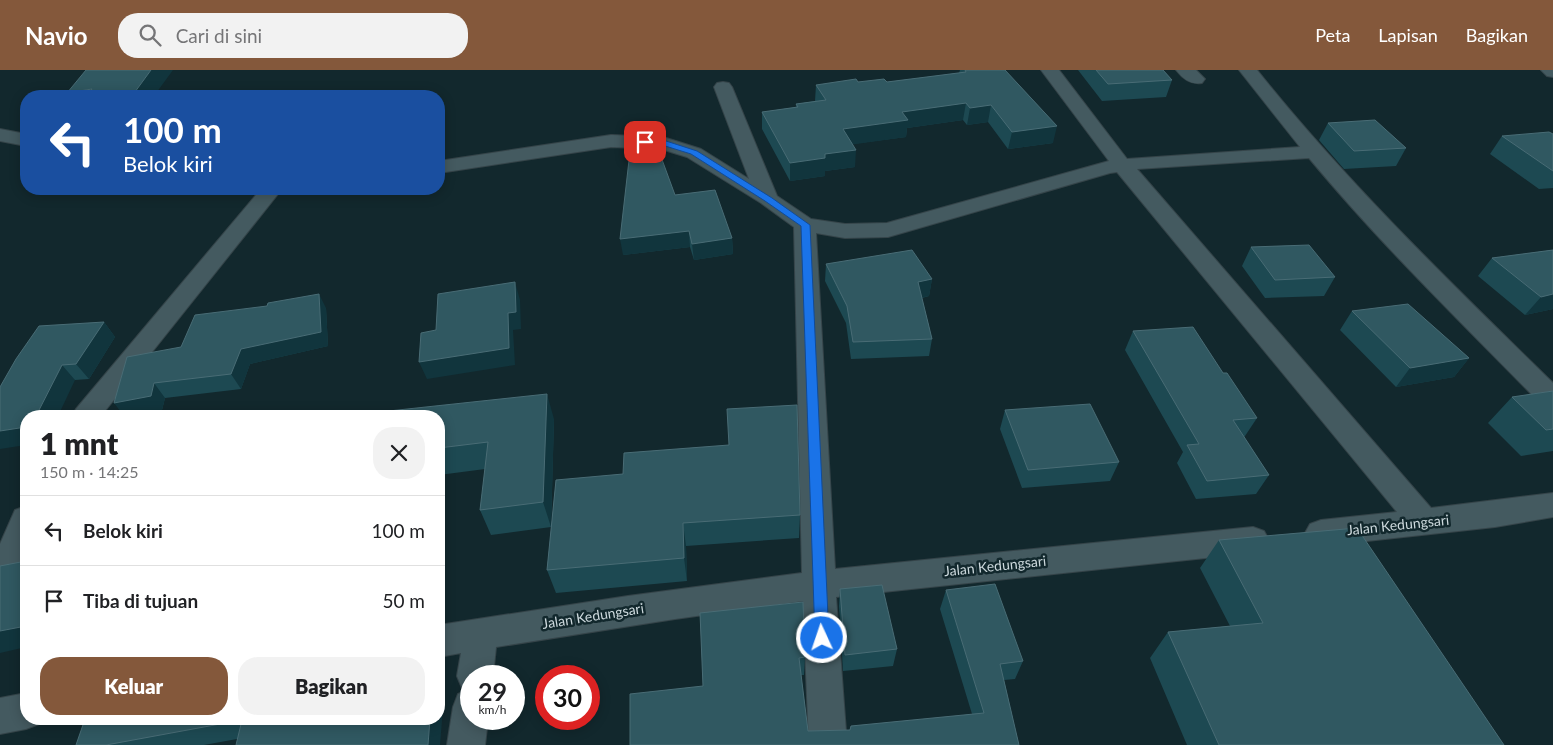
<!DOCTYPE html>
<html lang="id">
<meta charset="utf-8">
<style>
:root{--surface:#fff;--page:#f2f2f2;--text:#202124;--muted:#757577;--line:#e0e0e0;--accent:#84583b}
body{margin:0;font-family:Lato,sans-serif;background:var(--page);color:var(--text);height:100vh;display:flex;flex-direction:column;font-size:19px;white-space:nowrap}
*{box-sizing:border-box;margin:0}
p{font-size:16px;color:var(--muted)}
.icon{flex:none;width:28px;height:28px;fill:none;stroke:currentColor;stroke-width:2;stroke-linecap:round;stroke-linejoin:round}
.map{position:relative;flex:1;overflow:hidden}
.side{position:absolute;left:20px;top:340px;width:425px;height:315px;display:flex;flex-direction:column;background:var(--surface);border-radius:20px;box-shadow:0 2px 12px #0003}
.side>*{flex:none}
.banner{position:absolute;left:20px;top:20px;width:425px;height:105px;border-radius:20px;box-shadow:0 2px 12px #0003;background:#1a4fa0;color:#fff;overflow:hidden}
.speed{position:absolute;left:460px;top:595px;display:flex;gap:10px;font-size:25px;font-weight:700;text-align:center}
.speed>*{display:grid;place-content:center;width:65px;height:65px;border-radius:50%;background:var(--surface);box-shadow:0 2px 12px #0003;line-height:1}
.speed small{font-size:12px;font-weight:400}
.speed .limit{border:8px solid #d22;background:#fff;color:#111}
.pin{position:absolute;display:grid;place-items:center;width:42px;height:42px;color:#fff;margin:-21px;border-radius:10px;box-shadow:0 2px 8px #0006}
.me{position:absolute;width:55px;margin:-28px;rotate:357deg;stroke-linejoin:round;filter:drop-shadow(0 0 4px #0008)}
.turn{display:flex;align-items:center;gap:18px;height:105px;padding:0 20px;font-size:22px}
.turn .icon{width:65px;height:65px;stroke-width:2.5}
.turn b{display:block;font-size:35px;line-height:42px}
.round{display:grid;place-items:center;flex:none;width:52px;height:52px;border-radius:20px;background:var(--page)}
.summary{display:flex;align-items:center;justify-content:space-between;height:85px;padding:0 20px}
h1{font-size:30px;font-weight:800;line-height:38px}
.action{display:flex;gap:10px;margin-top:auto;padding:10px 20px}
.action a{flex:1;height:58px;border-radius:20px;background:var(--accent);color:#fff;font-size:20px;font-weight:800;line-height:58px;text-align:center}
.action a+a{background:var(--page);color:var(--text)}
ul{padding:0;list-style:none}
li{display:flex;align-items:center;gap:15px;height:70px;padding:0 20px;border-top:1px solid var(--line)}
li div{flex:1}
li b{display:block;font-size:19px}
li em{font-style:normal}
header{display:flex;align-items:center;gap:30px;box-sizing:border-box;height:70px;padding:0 25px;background:var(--accent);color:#fff}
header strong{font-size:24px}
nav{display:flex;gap:28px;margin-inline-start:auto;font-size:18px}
.search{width:350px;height:45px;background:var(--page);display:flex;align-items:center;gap:12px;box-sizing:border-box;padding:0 18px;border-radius:20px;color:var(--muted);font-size:19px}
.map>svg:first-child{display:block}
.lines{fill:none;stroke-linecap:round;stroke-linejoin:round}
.minor-casing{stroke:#354449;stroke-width:2}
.minor{fill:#445a60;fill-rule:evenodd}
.wall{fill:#1d4952}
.shaded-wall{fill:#11353d}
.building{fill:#305861;stroke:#496c75}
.route{fill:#1a73e8;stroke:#114b97}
.labels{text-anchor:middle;stroke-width:5;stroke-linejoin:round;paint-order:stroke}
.street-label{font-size:14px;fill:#cdd9dd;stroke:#12282d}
</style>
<header>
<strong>Navio</strong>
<div class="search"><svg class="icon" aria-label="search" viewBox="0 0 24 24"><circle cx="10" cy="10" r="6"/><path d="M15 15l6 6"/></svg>Cari di sini</div>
<nav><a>Peta</a><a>Lapisan</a><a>Bagikan</a></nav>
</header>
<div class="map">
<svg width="1553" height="675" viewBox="0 0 1553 675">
<rect width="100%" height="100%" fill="#12282d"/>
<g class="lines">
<g class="minor-casing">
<path id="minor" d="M 1041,0 L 1059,0 L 1127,89 L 1300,77 L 1239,0 L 1257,0 C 1347,113 1450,212 1553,313 L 1553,339 L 1543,336 C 1464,255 1382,176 1309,88 L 1137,99 L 1431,438 L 1553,423 L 1553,447 L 1495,457 L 1321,476 L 1310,472 L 1305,463 L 1310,454 L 1321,450 L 1397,442 L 1117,102 L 1110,103 L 888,167 L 845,168 L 816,163 L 835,499 L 1253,457 L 1264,461 L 1269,470 L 1264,479 L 1253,483 L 836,527 L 847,675 L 809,675 L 803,531 L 675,549 L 496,577 L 493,606 L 471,606 L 471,649 L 488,649 L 485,675 L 447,675 L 453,637 L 458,624 L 468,620 L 462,618 L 457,606 L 461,583 L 439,587 L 439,555 L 628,526 L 802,503 L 794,157 L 761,133 L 687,87 L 661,79 L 611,77 L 439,103 L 439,91 L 611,65 L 663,67 L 701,79 L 749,109 L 714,17 L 717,13 L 723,12 L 729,13 L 732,17 L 777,126 L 811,149 L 845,154 L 887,153 L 1109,91 Z
M 1176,0 L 1196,0 L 1205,9 L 1202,13 C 1191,15 1183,9 1176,0 Z
M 1541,0 L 1553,0 L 1553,7 L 1547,6 Z
M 0,59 L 26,64 L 26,76 L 0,71 Z
M 261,119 L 282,119 L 101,346 L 72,346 L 76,339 Z
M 26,436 L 26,487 L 12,522 L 0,526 L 0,474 L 15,440 Z
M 26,623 L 26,649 L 41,649 L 39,654 L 26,659 L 0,664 L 0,628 Z"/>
</g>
<use href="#minor" class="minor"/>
</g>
<path class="wall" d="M 960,0 L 1005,0 L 1053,73 L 1008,79 L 988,52 L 967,55 L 963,50 L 907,58 L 906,67 L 852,74 L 855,97 L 825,101 L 825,106 L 790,111 L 762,59 L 762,42 L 796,37 L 796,34 L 815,31 L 816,15 L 858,12 L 887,12 L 959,3 Z
M 1078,0 L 1163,0 L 1172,10 L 1166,27 L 1102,31 Z
M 1328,53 L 1406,78 L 1396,96 L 1344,99 L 1319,70 Z
M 1553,64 L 1553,118 L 1539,119 L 1490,84 L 1502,66 Z
M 675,125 L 732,168 L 733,184 L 694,190 L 690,177 L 623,185 Z
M 1251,177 L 1335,207 L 1324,226 L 1265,228 L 1242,196 Z
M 1553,180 L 1553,239 L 1525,245 L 1478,206 L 1492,188 Z
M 826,194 L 932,209 L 929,226 L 922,228 L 932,269 L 929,286 L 851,289 L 846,253 L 825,211 Z
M 326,238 L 328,276 L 250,294 L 241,319 L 165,328 L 162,340 L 134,346 L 124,346 L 181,277 Z
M 1352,241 L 1469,288 L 1454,307 L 1396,317 L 1340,260 Z
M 104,252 L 115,267 L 89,309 L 75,310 L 16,289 Z
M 1133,261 L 1257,348 L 1245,366 L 1244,367 L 1269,405 L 1256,424 L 1196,429 L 1177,393 L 1183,382 L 1125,280 Z
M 1553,321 L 1553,381 L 1521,386 L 1488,353 L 1512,327 Z
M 1005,340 L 1119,392 L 1110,411 L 1022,418 L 1000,359 Z
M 439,346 L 554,349 L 551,457 L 491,465 L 480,440 L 485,399 L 439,405 Z
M 556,410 L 800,445 L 799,468 L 686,476 L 687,511 L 556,523 L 547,500 Z
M 1219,470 L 1504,675 L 1187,675 L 1150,588 L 1168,562 L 1230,556 L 1200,498 Z
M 840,519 L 897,579 L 893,596 L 843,601 L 839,536 Z
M 946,520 L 1023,591 L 1015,609 L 1004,610 L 1019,675 L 630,675 L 703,616 L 700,543 L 805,587 L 804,605 L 801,605 L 808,661 L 850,660 L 972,644 L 940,539 Z
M 443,638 L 237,669 L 204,675 L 76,675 L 85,649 Z"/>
<path class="shaded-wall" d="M 151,0 L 173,0 L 154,26 L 132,26 Z
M 92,19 L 96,26 L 69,26 L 67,23 Z
M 966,33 L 963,50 L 907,58 L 906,67 L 842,76 L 843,59 L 902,42 Z
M 991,35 L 988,52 L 967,55 L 970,38 Z
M 1057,56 L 1053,73 L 1008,79 L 1012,62 Z
M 856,80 L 855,97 L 825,101 L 825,106 L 790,111 L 790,93 L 825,84 Z
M 689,161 L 690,177 L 623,185 L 620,169 Z
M 732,168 L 733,184 L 694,190 L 692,174 Z
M 932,209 L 929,226 L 915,229 L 918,212 Z
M 515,212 L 520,230 L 521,259 L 513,260 L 515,295 L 427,309 L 419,292 Z
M 319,224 L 326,238 L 328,276 L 250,294 L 241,319 L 231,304 L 241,279 Z
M 1553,224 L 1553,239 L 1525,245 L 1541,227 Z
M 104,252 L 115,267 L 89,309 L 76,294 Z
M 1469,288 L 1454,307 L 1396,317 L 1410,298 Z
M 62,295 L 75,310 L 58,346 L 36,346 Z
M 154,313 L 165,328 L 162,340 L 134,346 L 124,346 L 114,333 Z
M 547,324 L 554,349 L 551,457 L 543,432 Z
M 26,357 L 26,375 L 0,379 L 0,361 Z
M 683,453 L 686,476 L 687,511 L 684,488 Z
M 26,556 L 26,577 L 0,583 L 0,561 Z
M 439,632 L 443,638 L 440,675 L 428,675 L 430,649 L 439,649 Z"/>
<path class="building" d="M 86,0 L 151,0 L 132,26 L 87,26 L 92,19 L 67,23 Z
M 965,0 L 1005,0 L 1057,56 L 1012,62 L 991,35 L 970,38 L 966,33 L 902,42 L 908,50 L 843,59 L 856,80 L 825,84 L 825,88 L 790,93 L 762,42 L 798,37 L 796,34 L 826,30 L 816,15 L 856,9 L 858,12 L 884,9 L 887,12 L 966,2 Z
M 1096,0 L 1163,0 L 1172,10 L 1108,14 Z
M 1375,50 L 1406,78 L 1354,81 L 1328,53 Z
M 1549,62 L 1553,64 L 1553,101 L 1502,66 Z
M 632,64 L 653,65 L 675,125 L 715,120 L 732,168 L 692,174 L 689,161 L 620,169 Z
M 1309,175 L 1335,207 L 1275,210 L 1251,177 Z
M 912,180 L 932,209 L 918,212 L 932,269 L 853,272 L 847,236 L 826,194 Z
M 1553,180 L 1553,224 L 1541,227 L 1492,188 Z
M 515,212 L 516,242 L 508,243 L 509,278 L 419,292 L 421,263 L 436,260 L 438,224 Z
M 319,224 L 321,262 L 241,279 L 231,304 L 154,313 L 151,326 L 114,333 L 127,287 L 181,277 L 195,245 L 267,236 L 268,233 Z
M 1408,234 L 1469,288 L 1410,298 L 1352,241 Z
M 104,252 L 76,294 L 62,295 L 36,346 L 26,346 L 26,357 L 0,361 L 0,317 L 16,289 L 39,256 Z
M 1193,257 L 1223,303 L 1227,303 L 1257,348 L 1233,350 L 1269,405 L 1207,411 L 1187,375 L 1199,374 L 1133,261 Z
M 1553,321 L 1553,359 L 1546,360 L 1512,327 Z
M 547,324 L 543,432 L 480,440 L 488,372 L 439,378 L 439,346 L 342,346 Z
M 1090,334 L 1119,392 L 1028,400 L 1005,340 Z
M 797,335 L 800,445 L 683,453 L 684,488 L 547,500 L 556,410 L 623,404 L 624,383 L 729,375 L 727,339 Z
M 1357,458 L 1504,675 L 1219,675 L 1168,562 L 1263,553 L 1219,470 Z
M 26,491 L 26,556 L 0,561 L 0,496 Z
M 995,514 L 1023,591 L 1000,594 L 1019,675 L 630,675 L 630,624 L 703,616 L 700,543 L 803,532 L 805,587 L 799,588 L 808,661 L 850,660 L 851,656 L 984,643 L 946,520 Z
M 882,515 L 897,579 L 845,585 L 840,519 Z
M 85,649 L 430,649 L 428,675 L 236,675 L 242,650 L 106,675 L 76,675 Z"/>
<path class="route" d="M 643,70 L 663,70 L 697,81 L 772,128 L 810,155 L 829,568 L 827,573 L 822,575 L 817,573 L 815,568 L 801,156 L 765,131 L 691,84 L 662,75 L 643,74 Z"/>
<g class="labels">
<g class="street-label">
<text transform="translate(1398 455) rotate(-6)" y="5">Jalan Kedungsari</text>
<text transform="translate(995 496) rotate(-6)" y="5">Jalan Kedungsari</text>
<text transform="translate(593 546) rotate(-9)" y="5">Jalan Kedungsari</text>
</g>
</g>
</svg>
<div class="speed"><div>29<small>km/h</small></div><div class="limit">30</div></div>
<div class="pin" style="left:645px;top:72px;background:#d93025"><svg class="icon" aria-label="arrive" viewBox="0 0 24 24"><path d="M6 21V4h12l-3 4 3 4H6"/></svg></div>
<svg class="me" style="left:822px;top:568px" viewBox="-20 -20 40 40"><circle r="17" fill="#1a73e8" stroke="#fff" stroke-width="3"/><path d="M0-11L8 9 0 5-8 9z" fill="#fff"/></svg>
<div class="banner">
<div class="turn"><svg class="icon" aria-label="left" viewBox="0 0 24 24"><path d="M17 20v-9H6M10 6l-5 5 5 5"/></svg><div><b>100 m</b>Belok kiri</div></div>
</div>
<section class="side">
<div class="summary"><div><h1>1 mnt</h1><p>150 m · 14:25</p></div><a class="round"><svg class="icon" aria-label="close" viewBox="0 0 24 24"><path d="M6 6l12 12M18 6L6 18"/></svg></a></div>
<ul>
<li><svg class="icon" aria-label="left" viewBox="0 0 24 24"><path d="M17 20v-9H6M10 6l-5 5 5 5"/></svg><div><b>Belok kiri</b></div><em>100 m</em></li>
<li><svg class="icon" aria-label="arrive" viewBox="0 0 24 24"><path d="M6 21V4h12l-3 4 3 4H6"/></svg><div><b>Tiba di tujuan</b></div><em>50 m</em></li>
</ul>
<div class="action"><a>Keluar</a><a>Bagikan</a></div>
</section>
</div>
